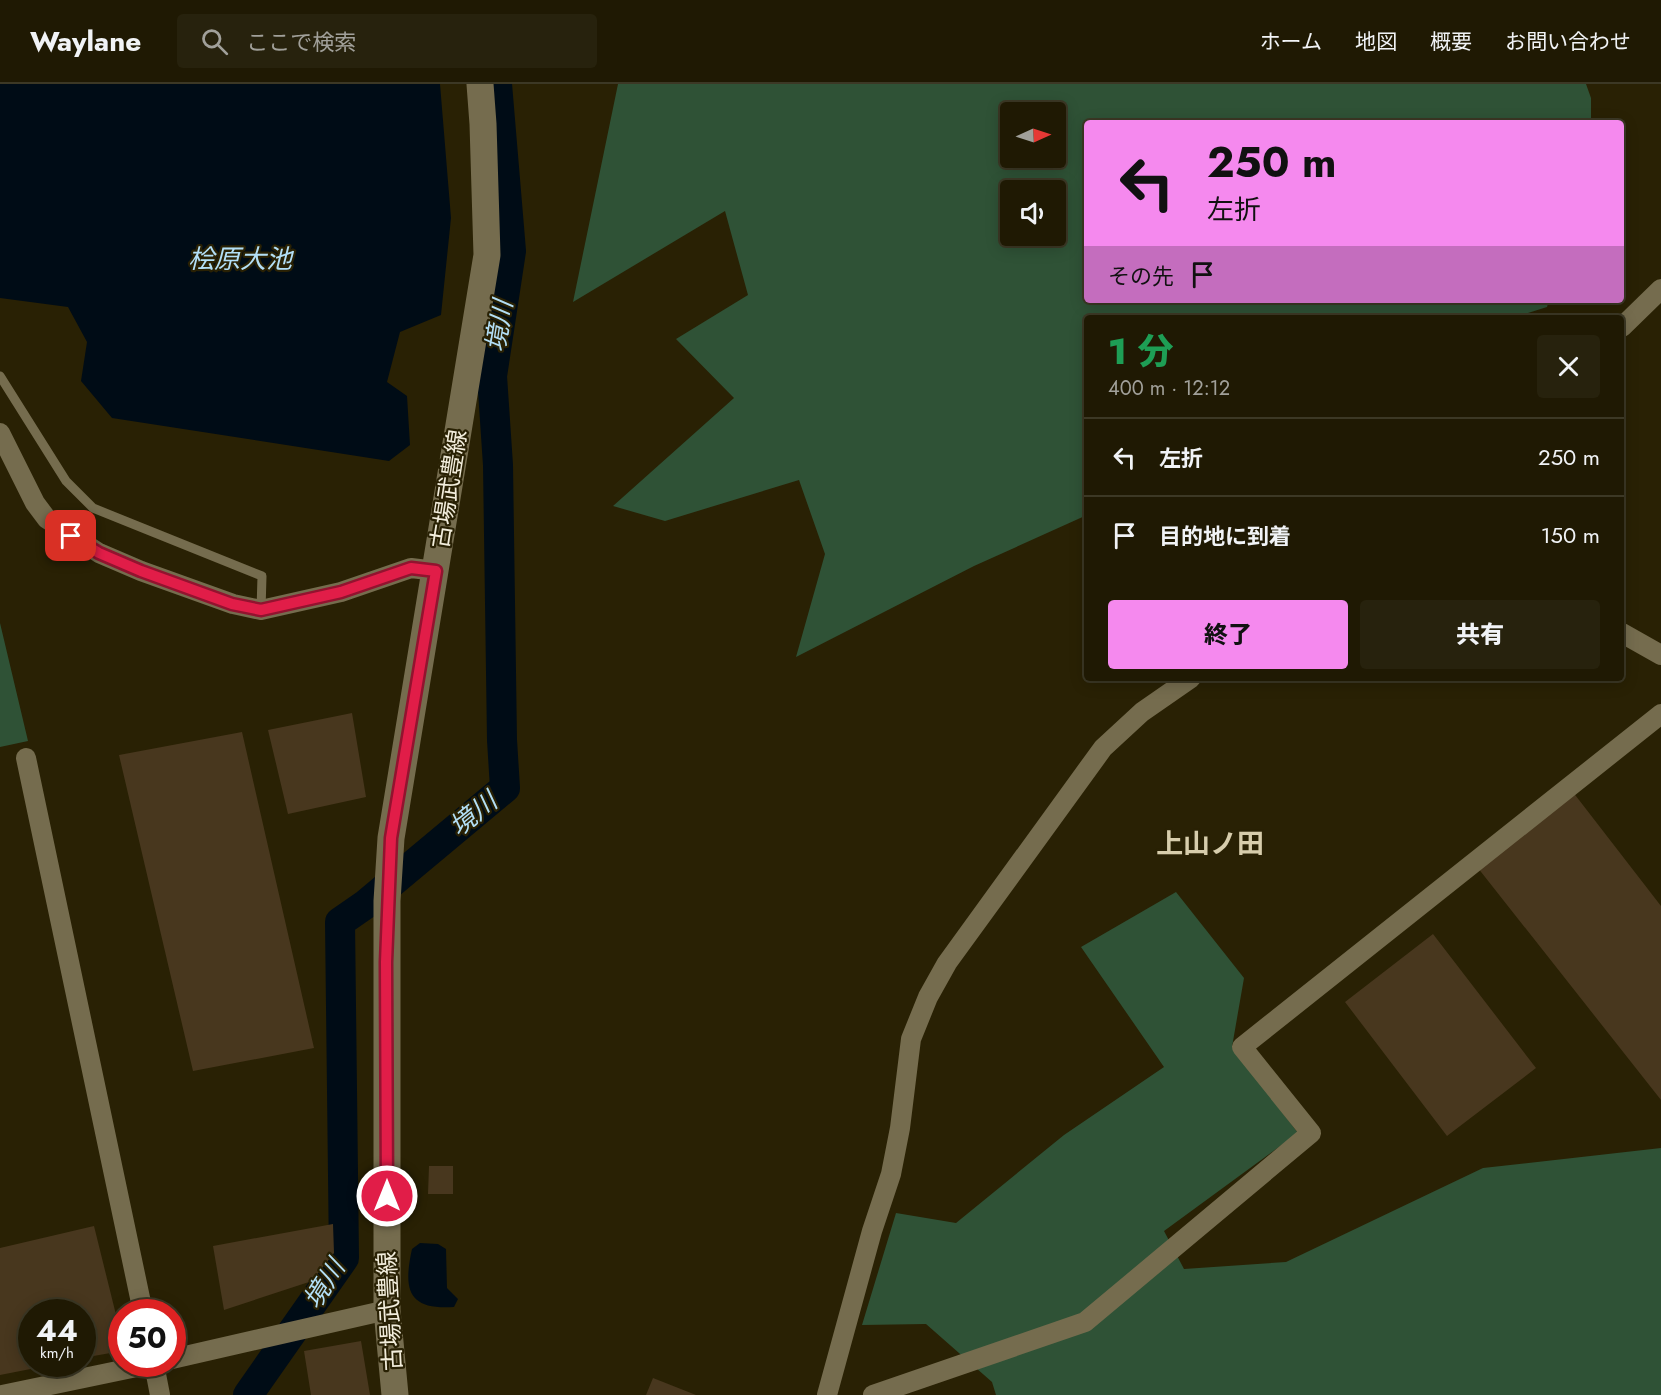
<!DOCTYPE html>
<html lang="ja">
<meta charset="utf-8">
<style>
:root{--surface:#1f1903;--page:#27220d;--text:#f1f3f6;--muted:#a1a09a;--line:#3c3825;--accent:#f589ee}
body{margin:0;font-family:Jost,"Noto Sans JP",sans-serif;background:var(--page);color:var(--text);height:100vh;display:flex;flex-direction:column;font-size:22px;white-space:nowrap}
*{box-sizing:border-box;margin:0}
p{font-size:20px;color:var(--muted)}
.icon{flex:none;width:33px;height:33px;fill:none;stroke:currentColor;stroke-width:2;stroke-linecap:round;stroke-linejoin:round}
.map{position:relative;flex:1;overflow:hidden}
.side{position:absolute;left:1084px;top:231px;width:540px;height:366px;display:flex;flex-direction:column;background:var(--surface);border-radius:6px;box-shadow:0 3px 15px #0003,0 0 0 2px var(--line)}
.side>*{flex:none}
.top-card{position:absolute;left:1084px;top:36px;width:540px;height:183px;border-radius:6px;box-shadow:0 3px 15px #0003,0 0 0 2px var(--line);background:#f589ee;color:#111;overflow:hidden}
.needle{width:39px;rotate:87deg}
.tools{position:absolute;left:1000px;top:18px;display:grid;gap:12px}
.tools a{display:grid;place-items:center;width:66px;height:66px;border-radius:6px;background:var(--surface);box-shadow:0 3px 15px #0003,0 0 0 2px var(--line);font-size:30px}
.speed{position:absolute;left:18px;top:1215px;display:flex;gap:12px;font-size:30px;font-weight:700;text-align:center}
.speed>*{display:grid;place-content:center;width:78px;height:78px;border-radius:50%;background:var(--surface);box-shadow:0 3px 15px #0003,0 0 0 2px var(--line);line-height:1}
.speed small{font-size:15px;font-weight:400}
.speed .limit{border:9px solid #d22;background:#fff;color:#111}
.pin{position:absolute;display:grid;place-items:center;width:51px;height:51px;color:#fff;margin:-26px;border-radius:12px;box-shadow:0 3px 9px #0006}
.me{position:absolute;width:66px;margin:-33px;rotate:0deg;stroke-linejoin:round;filter:drop-shadow(0 0 4px #0008)}
.turn{display:flex;align-items:center;gap:21px;height:126px;padding:0 24px;font-size:27px}
.turn .icon{width:78px;height:78px;stroke-width:2.5}
.turn b{display:block;font-size:42px;line-height:51px}
.then{display:flex;align-items:center;height:57px;padding:0 24px;background:#0003;gap:12px;font-size:22px}
.round{display:grid;place-items:center;flex:none;width:63px;height:63px;border-radius:6px;background:var(--page)}
.headline{display:flex;align-items:center;justify-content:space-between;height:102px;padding:0 24px}
h1{font-size:36px;font-weight:800;line-height:45px;color:#1e9e55}
.action{display:flex;gap:12px;margin-top:auto;padding:12px 24px}
.action a{flex:1;height:69px;border-radius:6px;background:var(--accent);color:#111;font-size:24px;font-weight:800;line-height:69px;text-align:center}
.action a+a{background:var(--page);color:var(--text)}
ul{padding:0;list-style:none}
li{display:flex;align-items:center;gap:18px;height:78px;padding:0 24px;border-top:2px solid var(--line)}
li div{flex:1}
li b{display:block;font-size:22px}
li em{font-style:normal}
header{display:flex;align-items:center;gap:36px;box-sizing:border-box;height:84px;padding:0 30px;background:var(--surface);border-bottom:2px solid var(--line)}
header strong{font-size:28px}
nav{display:flex;gap:33px;margin-inline-start:auto;font-size:21px}
.search{width:420px;height:54px;background:var(--page);display:flex;align-items:center;gap:15px;box-sizing:border-box;padding:0 21px;border-radius:6px;color:var(--muted);font-size:22px}
.map>svg:first-child{display:block}
.forest{fill:#2f5236;fill-rule:evenodd}
.water{fill:#000c16}
.lines{fill:none;stroke-linecap:round;stroke-linejoin:round}
.river{stroke:#000c16;stroke-width:30}
.building{fill:#48371e}
.service{stroke:#756c4e;stroke-width:9}
.minor{stroke:#756c4e;stroke-width:20}
.secondary{stroke:#756c4e;stroke-width:27}
.route-casing{stroke:#92132f;stroke-width:15}
.route{stroke:#e11d48;stroke-width:10}
.labels{text-anchor:middle;stroke-width:4.5;stroke-linejoin:round;paint-order:stroke}
.street-label{font-size:24px;fill:#f2eddc;stroke:#292104}
.water-label{font-size:26px;font-style:italic;fill:#b3dff6;stroke:#292104}
.quarter-label{font-size:27px;font-weight:bold;fill:#d7cdac;stroke:#292104}
</style>
<header>
<strong>Waylane</strong>
<div class="search"><svg class="icon" aria-label="search" viewBox="0 0 24 24"><circle cx="10" cy="10" r="6"/><path d="M15 15l6 6"/></svg>ここで検索</div>
<nav><a>ホーム</a><a>地図</a><a>概要</a><a>お問い合わせ</a></nav>
</header>
<div class="map">
<svg width="1661" height="1311" viewBox="0 0 1661 1311">
<rect width="100%" height="100%" fill="#292104"/>
<path class="forest" d="M 618,0 L 1586,0 L 1591,14 L 1591,39 L 1088,39 L 1088,216 L 1549,216 L 1547,223 L 1512,234 L 1088,234 L 1087,431 L 974,482 L 796,573 L 825,470 L 799,396 L 665,437 L 613,422 L 734,314 L 676,255 L 748,211 L 725,127 L 573,218 ZM 1011,28 L 1056,28 L 1056,74 L 1011,74 ZM 1011,106 L 1056,106 L 1056,152 L 1011,152 Z
M 0,539 L 28,657 L 0,663 Z
M 1176,808 L 1244,894 L 1232,963 L 1298,1049 L 1164,1147 L 1184,1185 L 1286,1178 L 1483,1084 L 1661,1064 L 1661,1311 L 996,1311 L 992,1298 L 926,1240 L 862,1241 L 896,1129 L 956,1139 L 1064,1051 L 1164,983 L 1081,863 Z"/>
<path class="water" d="M 0,0 L 440,0 L 451,134 L 441,231 L 400,248 L 387,298 L 407,312 L 410,361 L 389,377 L 112,334 L 81,297 L 87,258 L 68,223 L 0,214 Z
M 420,1159 L 438,1160 L 446,1165 L 447,1204 L 458,1215 L 454,1223 C 408,1226 403,1206 412,1165 Z"/>
<g class="lines">
<path class="river" d="M 248,1311 L 344,1174 L 340,838 L 366,820 L 505,704 L 502,656 L 498,381 L 492,292 L 511,167 L 497,0"/>
</g>
<path class="building" d="M 352,629 L 366,713 L 288,730 L 268,646 Z
M 242,648 L 314,964 L 193,987 L 119,671 Z
M 1569,703 L 1661,822 L 1661,1016 L 1474,779 Z
M 1433,850 L 1536,984 L 1447,1052 L 1345,918 Z
M 429,1082 L 453,1082 L 453,1110 L 428,1110 Z
M 333,1140 L 334,1169 L 312,1197 L 224,1226 L 213,1162 Z
M 94,1142 L 122,1255 L 122,1267 L 82,1274 L 82,1228 L 32,1228 L 32,1280 L 51,1281 L 0,1291 L 0,1164 Z
M 361,1257 L 370,1311 L 311,1311 L 304,1267 Z
M 653,1294 L 696,1311 L 646,1311 Z"/>
<g class="lines">
<path class="service" d="M 0,292 L 66,397 L 93,424 L 262,492 L 261,526"/>
<path class="minor" d="M 1622,243 L 1661,205
M 0,349 L 35,419 L 47,435 L 99,469 L 141,487 L 233,520 L 261,526 L 341,508 L 411,484 L 436,487
M 1622,549 L 1661,571
M 26,674 L 143,1228
M 172,1275 L 387,1226
M 154,1280 L 160,1311
M 2,1311 L 151,1280
M 827,1311 L 872,1147 L 891,1090 L 900,1044 L 911,955 L 928,913 L 947,879 L 1103,664 L 1142,628 L 1191,594
M 873,1311 L 1085,1238 L 1311,1049 L 1242,963 L 1661,630"/>
<path class="secondary" d="M 395,1311 L 387,1226 L 387,817 L 391,754 L 487,171 L 483,40 L 480,0"/>
</g>
<g class="lines">
<g class="route-casing">
<path id="route" d="M 71,452 L 99,469 L 141,487 L 232,520 L 261,526 L 341,508 L 411,484 L 436,487 L 391,754 L 386,878 L 387,1112"/>
</g>
<use href="#route" class="route"/>
</g>
<g class="labels">
<g class="street-label">
<text transform="translate(449 405) rotate(-81)" y="8">古場武豊線</text>
<text transform="translate(390 1227) rotate(-93)" y="8">古場武豊線</text>
</g>
<g class="water-label">
<text x="240" y="184">桧原大池</text>
<text transform="translate(499 242) rotate(-81)" y="9">境川</text>
<text transform="translate(473 730) rotate(-39)" y="9">境川</text>
<text transform="translate(324 1200) rotate(-58)" y="9">境川</text>
</g>
<g class="quarter-label">
<text x="1210" y="769">上山ノ田</text>
</g>
</g>
</svg>
<div class="tools">
<a><svg class="needle" viewBox="-14 -14 28 28"><path d="M0-13l5 13h-10z" fill="#e53935"/><path d="M0 13l5-13h-10z" fill="#a1a09a"/></svg></a>
<a><svg class="icon" aria-label="sound" viewBox="0 0 24 24"><path d="M4 9h4l5-4v14l-5-4H4zM17 9q2 3 0 6"/></svg></a>
</div>
<div class="speed"><div>44<small>km/h</small></div><div class="limit">50</div></div>
<div class="pin" style="left:71px;top:452px;background:#d93025"><svg class="icon" aria-label="arrive" viewBox="0 0 24 24"><path d="M6 21V4h12l-3 4 3 4H6"/></svg></div>
<svg class="me" style="left:387px;top:1112px" viewBox="-20 -20 40 40"><circle r="17" fill="#e11d48" stroke="#fff" stroke-width="3"/><path d="M0-11L8 9 0 5-8 9z" fill="#fff"/></svg>
<div class="top-card">
<div class="turn"><svg class="icon" aria-label="left" viewBox="0 0 24 24"><path d="M17 20v-9H6M10 6l-5 5 5 5"/></svg><div><b>250 m</b>左折</div></div>
<div class="then">その先<svg class="icon" aria-label="arrive" viewBox="0 0 24 24"><path d="M6 21V4h12l-3 4 3 4H6"/></svg></div>
</div>
<section class="side">
<div class="headline"><div><h1>1 分</h1><p>400 m · 12:12</p></div><a class="round"><svg class="icon" aria-label="close" viewBox="0 0 24 24"><path d="M6 6l12 12M18 6L6 18"/></svg></a></div>
<ul>
<li><svg class="icon" aria-label="left" viewBox="0 0 24 24"><path d="M17 20v-9H6M10 6l-5 5 5 5"/></svg><div><b>左折</b></div><em>250 m</em></li>
<li><svg class="icon" aria-label="arrive" viewBox="0 0 24 24"><path d="M6 21V4h12l-3 4 3 4H6"/></svg><div><b>目的地に到着</b></div><em>150 m</em></li>
</ul>
<div class="action"><a>終了</a><a>共有</a></div>
</section>
</div>
